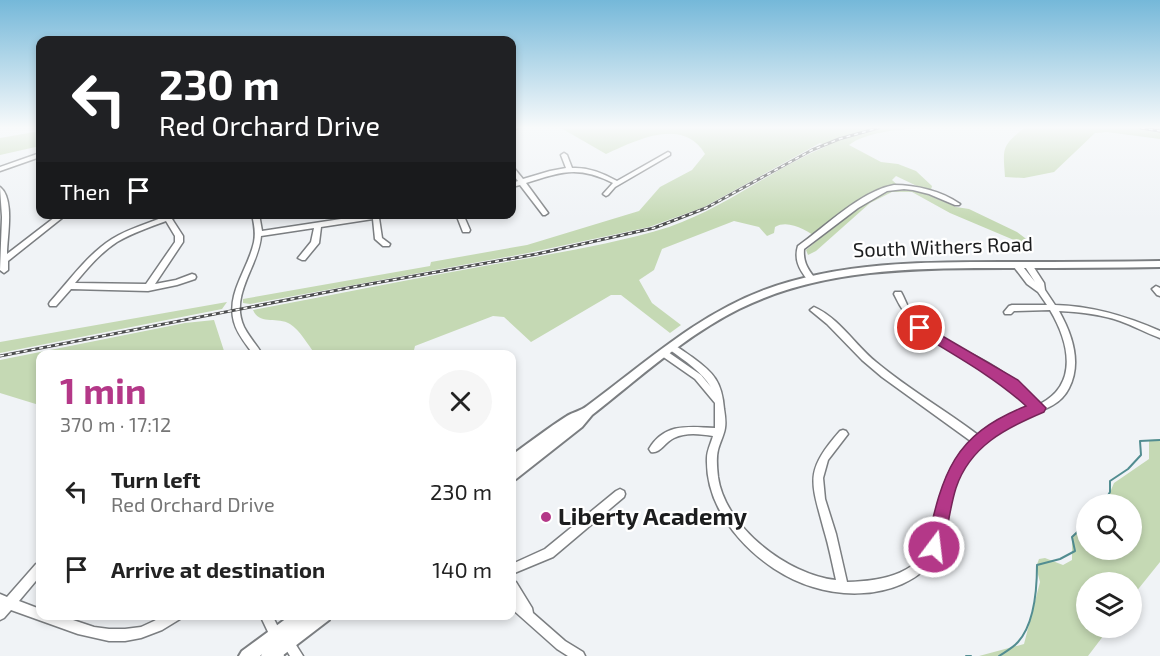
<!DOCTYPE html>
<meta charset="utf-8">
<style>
:root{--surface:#fff;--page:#f6f6f6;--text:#222;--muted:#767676;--accent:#b43888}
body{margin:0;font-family:"Exo 2",sans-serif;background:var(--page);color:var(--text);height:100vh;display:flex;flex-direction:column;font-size:22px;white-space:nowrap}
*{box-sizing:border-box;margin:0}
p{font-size:20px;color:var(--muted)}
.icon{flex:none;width:33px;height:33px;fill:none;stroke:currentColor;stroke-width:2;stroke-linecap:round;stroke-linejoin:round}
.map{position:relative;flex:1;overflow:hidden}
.details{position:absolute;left:36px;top:350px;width:480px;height:270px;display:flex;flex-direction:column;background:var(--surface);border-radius:12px;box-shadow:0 3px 9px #0003}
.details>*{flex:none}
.top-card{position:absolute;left:36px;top:36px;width:480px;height:183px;border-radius:12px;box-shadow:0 3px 9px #0003;background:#202124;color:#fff;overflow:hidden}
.controls{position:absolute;left:1076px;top:494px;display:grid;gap:12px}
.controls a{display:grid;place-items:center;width:66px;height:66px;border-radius:50%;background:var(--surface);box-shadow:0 3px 9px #0003;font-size:30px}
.pin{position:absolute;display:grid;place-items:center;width:51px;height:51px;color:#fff;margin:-26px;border:3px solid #fff;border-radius:50%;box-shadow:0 2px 6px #0007}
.me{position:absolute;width:66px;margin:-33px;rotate:15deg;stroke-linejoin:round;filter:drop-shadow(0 0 4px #0008)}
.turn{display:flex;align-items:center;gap:21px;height:126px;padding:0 24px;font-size:27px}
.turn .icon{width:78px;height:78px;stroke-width:2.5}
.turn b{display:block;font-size:42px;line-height:51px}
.then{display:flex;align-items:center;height:57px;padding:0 24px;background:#0003;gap:12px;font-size:22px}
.round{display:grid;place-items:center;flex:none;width:63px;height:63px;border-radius:32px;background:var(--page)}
.overview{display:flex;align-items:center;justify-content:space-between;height:102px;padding:0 24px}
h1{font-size:36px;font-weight:700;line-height:45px;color:var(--accent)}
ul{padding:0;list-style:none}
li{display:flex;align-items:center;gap:18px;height:78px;padding:0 24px}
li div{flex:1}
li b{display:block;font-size:22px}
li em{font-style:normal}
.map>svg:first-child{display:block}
.green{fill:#c5d9b4}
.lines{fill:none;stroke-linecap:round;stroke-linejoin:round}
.stream{stroke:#528d91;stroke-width:2}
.minor-casing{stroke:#7b7e81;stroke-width:3}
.major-casing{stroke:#7b7e81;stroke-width:4}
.minor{fill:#fff;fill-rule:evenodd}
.major{fill:#fff;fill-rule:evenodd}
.rail-casing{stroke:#4c4d4e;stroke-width:3}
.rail{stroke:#fff;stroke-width:1.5;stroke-dasharray:4;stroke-linecap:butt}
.route{fill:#b43888;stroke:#752458;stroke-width:1.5}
.poi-dot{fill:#b43888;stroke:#fff;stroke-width:2}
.labels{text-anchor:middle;stroke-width:4.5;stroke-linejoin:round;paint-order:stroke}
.street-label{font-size:20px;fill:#1c1d1e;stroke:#fff}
.near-poi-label{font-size:24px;font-weight:bold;fill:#1c1d1e;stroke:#fff;text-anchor:start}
</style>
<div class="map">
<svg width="1160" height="656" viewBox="0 0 1160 656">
<rect width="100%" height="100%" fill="#f0f3f6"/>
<path class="green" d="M 561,128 L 917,128 C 897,130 866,132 849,145 L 881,162 L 898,164 L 916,171 L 932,186 L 931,190 L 919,187 L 896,176 L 892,180 L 902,189 L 921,192 L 956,207 L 969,209 L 1017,232 L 1033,244 L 1033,248 L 950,213 L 912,192 L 892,192 L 870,203 L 816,251 L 808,255 L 806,250 L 819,239 C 807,231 789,219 775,227 L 774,233 L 767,236 L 759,227 L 734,221 L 662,249 L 654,270 L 639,280 L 652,303 L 681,325 L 670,333 L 621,295 L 611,295 L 531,342 L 504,317 L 493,316 L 415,346 L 413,354 L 315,354 C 308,345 300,330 290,324 C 277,316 260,326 253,310 C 332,295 411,279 490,265 C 550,254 611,245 669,227 C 725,208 772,169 827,146 L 820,143 L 704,207 L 649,227 L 528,253 L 250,304 L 243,303 L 243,299 L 430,266 L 431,262 L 527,245 L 639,211 L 660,187 L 692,170 L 705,154 C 683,116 635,141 606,154 Z
M 1024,128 L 1160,128 L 1160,139 L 1107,132 L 1095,133 L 1054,172 L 1024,178 L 1005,177 C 1003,148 1001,147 1024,128 Z
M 40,131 L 40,146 L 0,155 L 0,138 Z
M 227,302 L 222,309 L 0,353 L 0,342 Z
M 214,320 L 225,354 L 40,354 L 40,408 L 39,405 L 0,393 L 0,360 L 185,323 Z
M 1160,439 L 1160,562 L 1131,598 L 1131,582 L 1086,582 L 1086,627 L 1110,627 L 1088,656 L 979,656 L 1024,644 L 1040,582 L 1036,567 L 1039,559 L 1045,558 L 1063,565 L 1072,560 L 1072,536 L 1080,528 L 1086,527 L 1086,549 L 1131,549 L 1131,504 L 1105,504 L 1114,483 L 1149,459 L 1149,440 Z"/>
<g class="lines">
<path class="stream" d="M 1103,504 L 1110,492 L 1110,481 L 1128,469 L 1141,455 L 1140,441 L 1160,440
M 966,656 L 971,656
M 999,656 C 1005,652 1013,648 1018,642 C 1035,623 1037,589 1037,565 L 1060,559 L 1075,551 L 1072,537 L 1086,524"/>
<g class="minor-casing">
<path id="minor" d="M 512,128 L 518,128 L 512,131 Z
M 668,152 L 670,153 L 670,155 L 615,187 L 608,195 L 606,196 L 603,194 L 613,183 C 578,165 561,172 526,183 L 548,213 L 545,215 L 543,215 L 520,185 L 512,187 L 512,183 L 518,181 L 512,173 L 512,167 L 514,168 L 523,179 L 550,171 L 566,168 L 561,155 L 564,153 L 567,155 L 572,168 C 588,167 603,173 617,181 Z
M 40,153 L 40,157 L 0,171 L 0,167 Z
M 894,185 C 916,185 942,191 960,204 L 959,205 L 955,205 L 929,194 L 913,190 L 904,189 L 887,191 L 858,208 L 804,249 C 803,261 807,268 814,277 L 813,279 L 807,279 C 799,269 794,259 798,246 C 826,226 861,191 894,185 Z
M 0,187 C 15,199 7,236 7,254 L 59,214 L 67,214 L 8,261 L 8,270 L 4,273 L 0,270 L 2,217 Z
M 163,214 L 181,214 L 172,219 L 183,236 L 183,242 L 155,284 L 176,280 L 192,274 L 195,275 L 196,277 L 195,279 L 177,285 L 148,291 L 71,289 L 56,306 L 50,306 L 49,304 L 50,302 C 70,280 87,255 112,239 C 128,229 146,224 164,217 ZM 166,221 L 175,236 L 175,242 L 146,284 L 75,283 C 88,268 100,253 117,242 C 132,233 150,227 166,221 Z
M 252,214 L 259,214 L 262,231 L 374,214 L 395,214 L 379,218 L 382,238 L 390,244 L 389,246 L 383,246 L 375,239 L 373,219 L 321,227 L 319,243 L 305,260 L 302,260 L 298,258 L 311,242 L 314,228 L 261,236 C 259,266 229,295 244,327 C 249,337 257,345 262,354 L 253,354 C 246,344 237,334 234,322 C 226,293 248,270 254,242 C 256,232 254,224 252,214 Z
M 456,214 L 463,214 L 470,230 L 469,232 L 463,232 Z
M 1017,262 L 1020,263 L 1035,282 L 1024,265 L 1028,262 L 1031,263 L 1044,283 L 1045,290 L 1055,305 C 1093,306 1126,316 1160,331 L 1160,338 C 1146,333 1134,326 1120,321 C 1100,314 1079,312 1059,311 C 1072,334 1082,363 1069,388 C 1058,411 1028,413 1008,424 C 992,433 978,446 967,460 C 935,502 962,558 902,584 C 875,596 841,596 813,587 C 760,571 705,517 707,458 C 707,451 711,443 713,436 C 700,434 686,432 674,438 C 665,442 660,454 651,452 L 649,449 C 665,422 690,427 715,428 L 715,403 L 695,379 L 662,356 L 661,354 L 662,352 L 668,352 L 701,375 L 711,387 C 701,371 685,361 670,350 L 669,348 L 670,346 L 673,345 C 680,348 686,353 692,357 C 714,373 722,382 724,409 C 725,415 726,422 725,428 C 724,435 720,442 718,450 C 716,458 717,468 718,477 C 725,527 788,575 836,580 C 832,563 829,546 824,530 C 811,481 804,472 840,431 L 843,430 L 846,431 L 848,434 L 828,460 L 823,478 L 825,499 L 836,534 L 847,582 C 883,581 923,574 933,534 C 939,515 940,494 948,476 C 954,462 962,452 972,442 L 882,377 L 862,360 L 827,324 L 810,310 L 814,307 C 839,318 855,345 876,362 C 908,389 945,410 978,435 L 1001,419 L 1031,407 C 1018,395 1004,382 988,372 C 947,345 917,343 894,294 L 895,292 L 901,292 C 904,297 906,303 909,309 C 929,338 964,348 993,366 C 1010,376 1025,390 1040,404 C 1079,384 1069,342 1050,310 L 1014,311 L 1011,314 L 1005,314 L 1004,312 L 1009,306 L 1012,305 L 1047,305 L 1038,292 L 1027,284 L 1014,267 L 1013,265 Z
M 1156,286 L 1160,288 L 1160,296 L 1157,295 L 1152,289 Z
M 620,489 L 624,491 L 625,494 L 624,497 L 553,557 L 512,574 L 512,564 L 545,549 L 616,491 Z
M 40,562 L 40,576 L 19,601 L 40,609 L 40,615 L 58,615 L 94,627 L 109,629 L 125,629 L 141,627 L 154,621 L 165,615 L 182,615 L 180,619 L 162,630 L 141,638 L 125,641 L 109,641 L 78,634 L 11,610 L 4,618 L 0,620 L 0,594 L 7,597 L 36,564 Z
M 512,580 L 516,582 L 532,608 L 533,613 L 565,641 L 583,652 L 585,656 L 568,656 L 557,649 L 512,609 Z
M 260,615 L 272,615 L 282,635 L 282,639 L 283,637 L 287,635 L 291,637 L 303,656 L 290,656 L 282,643 L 282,651 L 284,656 L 272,656 L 270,651 L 270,636 Z"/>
</g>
<g class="major-casing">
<path id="major" d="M 1160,261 L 1160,267 C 1109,268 1057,268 1006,268 C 915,268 822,268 739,309 C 685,336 639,378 592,415 L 582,427 L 516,479 L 512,481 L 512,455 C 530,442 548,428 567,416 C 573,412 581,411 587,406 C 644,364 697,315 764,290 C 841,262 921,262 1001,262 C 1054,262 1107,262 1160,261 Z
M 291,615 L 310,615 L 310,616 L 331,615 L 329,620 L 282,656 L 261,656 L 262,654 L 260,656 L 239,656 L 242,651 Z"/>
</g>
<use href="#minor" class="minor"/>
<use href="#major" class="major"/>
<g class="rail-casing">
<path id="rail" d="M 1141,128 L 1160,131
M 0,356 L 353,287 L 537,254 L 654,228 L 706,208 L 812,150 L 839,139 L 878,128"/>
</g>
<use href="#rail" class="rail"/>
</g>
<linearGradient id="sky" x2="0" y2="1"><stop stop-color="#75b8d9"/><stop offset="0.58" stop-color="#f8fafb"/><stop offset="1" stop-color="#f8fafb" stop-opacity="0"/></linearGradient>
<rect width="1160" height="220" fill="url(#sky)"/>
<path class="route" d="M 920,323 L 1018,380 L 1046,408 L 1044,412 C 1006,428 970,446 956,488 C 950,507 948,528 943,547 L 941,553 L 934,556 L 928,553 L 926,547 C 943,474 951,436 1026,406 C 993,376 954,355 915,331 L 913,328 L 915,324 Z"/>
<circle class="poi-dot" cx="546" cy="517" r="6"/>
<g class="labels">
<g class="street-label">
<text transform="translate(943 247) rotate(-2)" y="7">South Withers Road</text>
</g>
<g class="near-poi-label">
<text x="558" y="525">Liberty Academy</text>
</g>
</g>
</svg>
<div class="controls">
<a><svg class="icon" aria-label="search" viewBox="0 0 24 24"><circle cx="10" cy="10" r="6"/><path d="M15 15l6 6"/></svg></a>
<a><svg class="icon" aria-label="layers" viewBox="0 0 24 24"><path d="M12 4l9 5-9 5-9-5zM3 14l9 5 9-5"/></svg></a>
</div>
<div class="pin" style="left:920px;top:328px;background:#d93025"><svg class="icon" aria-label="arrive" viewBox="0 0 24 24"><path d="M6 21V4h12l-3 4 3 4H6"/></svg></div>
<svg class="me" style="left:934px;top:547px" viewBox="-20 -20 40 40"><circle r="17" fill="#b43888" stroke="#fff" stroke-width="3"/><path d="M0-11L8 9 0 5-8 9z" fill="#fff"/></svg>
<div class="top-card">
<div class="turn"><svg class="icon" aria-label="left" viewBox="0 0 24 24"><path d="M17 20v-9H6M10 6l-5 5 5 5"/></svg><div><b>230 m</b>Red Orchard Drive</div></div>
<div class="then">Then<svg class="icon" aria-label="arrive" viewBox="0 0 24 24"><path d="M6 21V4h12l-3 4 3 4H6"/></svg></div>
</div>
<section class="details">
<div class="overview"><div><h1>1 min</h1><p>370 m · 17:12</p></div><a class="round"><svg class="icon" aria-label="close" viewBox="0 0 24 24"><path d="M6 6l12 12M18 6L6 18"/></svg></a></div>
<ul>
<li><svg class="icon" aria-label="left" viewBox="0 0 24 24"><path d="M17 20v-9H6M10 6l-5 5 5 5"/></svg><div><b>Turn left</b><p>Red Orchard Drive</p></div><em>230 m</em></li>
<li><svg class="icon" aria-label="arrive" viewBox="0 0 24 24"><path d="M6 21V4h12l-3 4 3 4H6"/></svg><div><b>Arrive at destination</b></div><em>140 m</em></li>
</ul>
</section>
</div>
